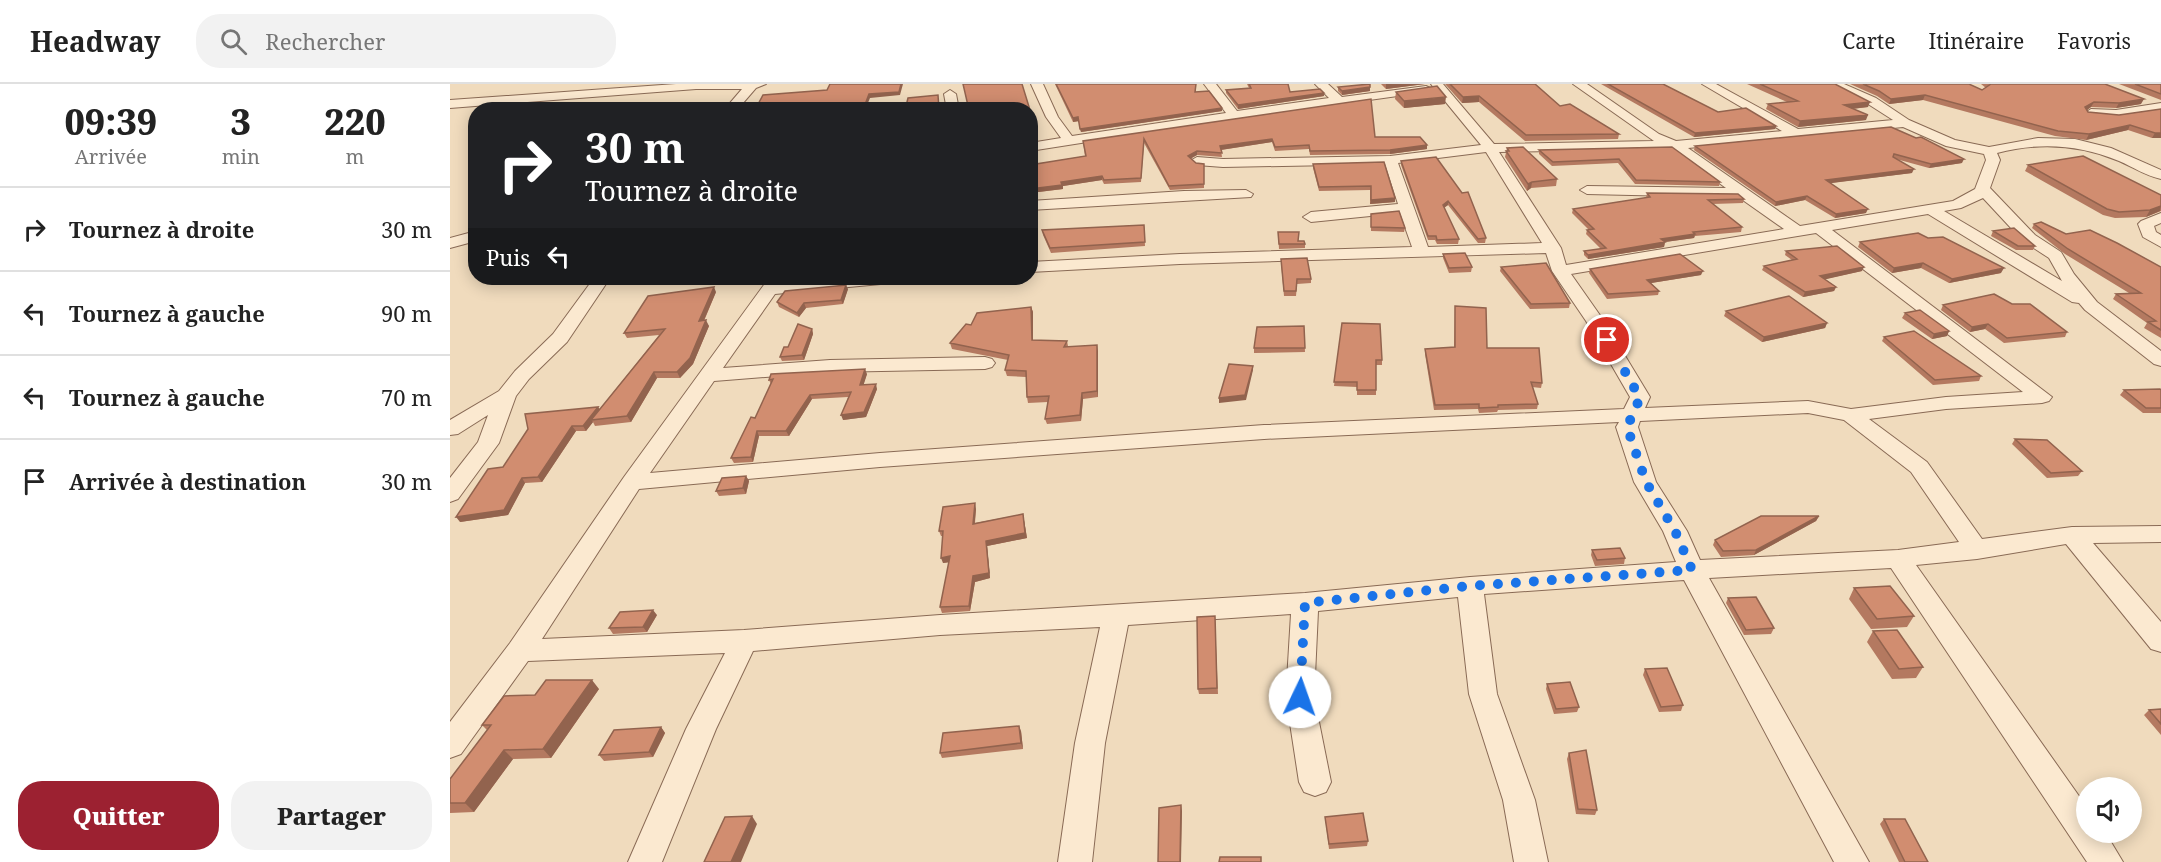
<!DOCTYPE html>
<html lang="fr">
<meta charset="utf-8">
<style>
:root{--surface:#fff;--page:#f2f2f2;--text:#222;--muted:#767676;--line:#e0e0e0;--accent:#9c2131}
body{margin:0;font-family:"Noto Serif",serif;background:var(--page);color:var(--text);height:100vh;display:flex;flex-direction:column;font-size:22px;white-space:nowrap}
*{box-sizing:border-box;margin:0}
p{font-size:20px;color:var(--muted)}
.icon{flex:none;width:33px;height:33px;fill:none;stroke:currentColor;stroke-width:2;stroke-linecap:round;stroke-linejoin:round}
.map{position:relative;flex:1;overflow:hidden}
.panel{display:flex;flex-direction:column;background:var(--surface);width:450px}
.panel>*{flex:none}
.banner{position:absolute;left:18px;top:18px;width:570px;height:183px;border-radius:24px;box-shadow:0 3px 15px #0003;background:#202124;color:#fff;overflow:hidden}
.tools{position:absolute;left:1626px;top:693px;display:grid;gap:12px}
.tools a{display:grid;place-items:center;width:66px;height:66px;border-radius:50%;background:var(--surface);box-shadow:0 3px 15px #0003;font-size:30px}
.pin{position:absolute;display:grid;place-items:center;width:51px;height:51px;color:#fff;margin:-26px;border:3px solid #fff;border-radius:50%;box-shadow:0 2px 6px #0007}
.me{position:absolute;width:66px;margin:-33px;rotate:3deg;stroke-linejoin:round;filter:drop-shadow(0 0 4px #0008)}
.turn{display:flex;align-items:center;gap:21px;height:126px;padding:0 18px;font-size:27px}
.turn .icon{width:78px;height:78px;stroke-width:2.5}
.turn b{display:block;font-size:42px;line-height:51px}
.then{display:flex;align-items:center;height:57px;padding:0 18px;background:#0003;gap:12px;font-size:22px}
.eta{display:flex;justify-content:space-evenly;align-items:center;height:102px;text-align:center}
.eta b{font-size:36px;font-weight:800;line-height:42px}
.action{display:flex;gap:12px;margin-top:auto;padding:12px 18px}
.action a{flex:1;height:69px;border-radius:24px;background:var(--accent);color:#fff;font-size:24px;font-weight:800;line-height:69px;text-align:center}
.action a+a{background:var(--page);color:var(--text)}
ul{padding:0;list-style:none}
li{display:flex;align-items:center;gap:18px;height:84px;padding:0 18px;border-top:2px solid var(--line)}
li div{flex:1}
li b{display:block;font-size:22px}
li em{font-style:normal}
header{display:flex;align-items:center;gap:36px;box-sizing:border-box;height:84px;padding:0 30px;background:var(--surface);border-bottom:2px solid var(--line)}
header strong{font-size:28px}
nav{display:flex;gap:33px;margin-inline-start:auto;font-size:21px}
.search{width:420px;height:54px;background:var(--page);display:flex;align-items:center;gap:15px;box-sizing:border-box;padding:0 21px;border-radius:24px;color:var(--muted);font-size:22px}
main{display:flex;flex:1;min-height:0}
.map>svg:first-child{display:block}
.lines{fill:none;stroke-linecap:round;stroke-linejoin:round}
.street-casing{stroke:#896a55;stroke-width:2}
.street{fill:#fbe9d0;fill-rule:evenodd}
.wall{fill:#b47960}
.shaded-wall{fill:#92634e}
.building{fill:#d18d70;stroke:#92634e;stroke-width:1.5}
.route{stroke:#1a73e8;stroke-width:10;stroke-dasharray:0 18}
</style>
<header>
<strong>Headway</strong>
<div class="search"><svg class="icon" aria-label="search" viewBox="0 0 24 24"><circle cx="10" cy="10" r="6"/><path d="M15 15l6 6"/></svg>Rechercher</div>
<nav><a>Carte</a><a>Itinéraire</a><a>Favoris</a></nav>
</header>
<main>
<section class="panel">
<div class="eta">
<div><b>09:39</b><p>Arrivée</p></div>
<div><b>3</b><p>min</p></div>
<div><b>220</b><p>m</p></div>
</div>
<ul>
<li><svg class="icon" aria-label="right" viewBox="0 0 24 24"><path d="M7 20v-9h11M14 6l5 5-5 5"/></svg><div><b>Tournez à droite</b></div><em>30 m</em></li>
<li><svg class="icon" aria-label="left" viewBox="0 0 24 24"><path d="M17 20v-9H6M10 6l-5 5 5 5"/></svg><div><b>Tournez à gauche</b></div><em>90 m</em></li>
<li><svg class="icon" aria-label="left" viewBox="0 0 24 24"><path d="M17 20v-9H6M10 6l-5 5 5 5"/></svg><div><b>Tournez à gauche</b></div><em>70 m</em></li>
<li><svg class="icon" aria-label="arrive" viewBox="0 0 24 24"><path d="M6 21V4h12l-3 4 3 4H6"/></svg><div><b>Arrivée à destination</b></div><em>30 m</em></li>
</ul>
<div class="action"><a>Quitter</a><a>Partager</a></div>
</section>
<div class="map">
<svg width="1711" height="778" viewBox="0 0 1711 778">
<rect width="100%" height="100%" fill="#f0dbbd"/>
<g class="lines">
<g class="street-casing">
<path id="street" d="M 226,0 L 316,0 L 306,4 L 287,26 L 274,26 L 292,5 L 246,5 L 0,24 L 0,16 Z
M 581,0 L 593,0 L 608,33 L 622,52 L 776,29 L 754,0 L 766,0 L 787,27 L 879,14 L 865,0 L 878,0 L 892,13 L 976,2 L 982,5 L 976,8 L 784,35 L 580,67 L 580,59 L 611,54 L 596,33 Z
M 981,0 L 993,0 L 1044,60 L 1204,57 L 1123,0 L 1137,0 L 1209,50 L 1226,57 L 1332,47 L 1252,0 L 1266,0 L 1348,45 L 1443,36 L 1418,20 L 1379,0 L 1394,0 L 1426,14 L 1459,36 L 1505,56 L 1539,63 L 1588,54 L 1625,55 L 1661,64 L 1711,86 L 1711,95 C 1696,92 1683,83 1669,77 C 1628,60 1589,58 1547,69 L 1550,76 L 1540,104 L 1585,151 L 1611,168 L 1624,190 L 1647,218 L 1711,267 L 1711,282 L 1704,280 L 1635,226 L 1629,219 L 1622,218 L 1478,130 L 1382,146 L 1602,313 L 1599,317 L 1592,319 L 1496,325 L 1419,335 L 1477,378 L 1532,455 L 1622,443 L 1711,442 L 1711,458 L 1643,459 L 1711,538 L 1711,568 L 1701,565 L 1616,460 L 1527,475 L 1466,481 L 1636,722 L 1636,748 L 1655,748 L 1673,778 L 1637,778 L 1441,484 L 1259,494 L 1419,778 L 1384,778 L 1234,496 L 1034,510 L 1047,610 L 1085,716 L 1098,778 L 1064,778 L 1053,716 L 1019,610 L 1008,513 L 868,527 L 864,613 L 881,698 L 876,708 L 865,712 L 854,708 L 849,698 L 836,613 L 841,530 L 678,541 L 655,659 L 642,778 L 608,778 L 625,659 L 650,543 L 490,551 L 303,567 L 266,645 L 212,778 L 178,778 L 236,645 L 275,569 L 78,577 L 11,670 L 0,674 L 0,638 L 60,559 L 174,393 L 319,194 L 335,194 L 332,199 L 390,194 L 449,194 L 447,198 L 441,199 L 325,210 L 273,284 L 380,276 L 535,273 L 542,275 L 545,279 L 542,283 L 535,285 L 380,288 L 264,297 L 200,389 L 430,369 L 814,341 L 1174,325 L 1180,313 L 1136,237 L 1102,187 L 1096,169 L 730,180 L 580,188 L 580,178 L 730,170 L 962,163 L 950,129 L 861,138 L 853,133 L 861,128 L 948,120 L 935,80 L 773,83 L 747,81 L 740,77 L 747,73 L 773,75 L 940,72 L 1031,61 ZM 1453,43 L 1496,62 L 1534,70 L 1536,76 L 1525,105 L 1503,117 L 1350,142 L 1238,64 ZM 1222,65 L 1276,104 L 1137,102 L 1130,106 L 1137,110 L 1270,113 L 1287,112 L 1334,145 L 1116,181 L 1111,164 L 1049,68 ZM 1036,68 L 1092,159 L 978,163 L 948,79 ZM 1533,114 L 1573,157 L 1599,174 L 1612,197 L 1494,127 L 1511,124 ZM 1366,149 L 1573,308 L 1496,313 L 1401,325 L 1358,317 L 1195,324 L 1200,313 L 1154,237 L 1121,190 ZM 1358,329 L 1394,336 L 1461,388 L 1509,458 L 1448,466 L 1250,476 L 1237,447 L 1206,398 L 1188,343 L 1190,337 ZM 1169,338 L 1166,343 L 1184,398 L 1213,447 L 1226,478 L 1020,493 L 855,509 L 490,531 L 294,546 L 92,555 L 189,405 L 430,383 L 814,355 Z
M 500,6 L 506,10 L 509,26 L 497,26 L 494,10 Z
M 1711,19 L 1711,27 C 1694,29 1648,41 1635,29 L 1641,25 L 1666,26 Z
M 796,106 L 803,110 L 801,113 L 580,126 L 580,117 L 734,107 Z
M 1711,129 L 1711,139 L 1704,142 L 1706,148 L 1711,151 L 1711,163 L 1693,153 L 1688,140 L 1691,137 Z
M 26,147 L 26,157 L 0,164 L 0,154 Z
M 144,194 L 160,194 L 117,258 L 79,295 L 66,312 L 49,359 L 8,415 L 0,418 L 0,394 L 28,358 L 38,331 L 8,350 L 0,351 L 0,336 L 49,307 L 65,287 L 103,250 Z"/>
</g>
<use href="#street" class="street"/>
</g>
<path class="wall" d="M 605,0 L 746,0 L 746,8 L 772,27 L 631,48 L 629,37 L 623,38 Z
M 797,0 L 838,0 L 840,8 L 874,12 L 788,25 L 776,9 L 776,6 L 799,4 Z
M 931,0 L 975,0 L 936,5 Z
M 995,0 L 1085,0 L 1110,22 L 1169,50 L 1168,55 L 1075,57 L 1029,18 L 1012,19 Z
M 1151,0 L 1213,0 L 1268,28 L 1326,42 L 1325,45 L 1244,53 Z
M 1297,0 L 1385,0 L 1418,23 L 1402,25 L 1416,36 L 1348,43 L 1316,25 L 1318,20 L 1337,18 Z
M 1400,0 L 1519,0 L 1532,6 L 1536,4 L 1531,0 L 1655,0 L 1691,20 L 1666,24 L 1641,23 L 1637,26 L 1638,28 L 1669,31 L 1711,25 L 1711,54 L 1702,54 L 1678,46 L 1636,56 L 1605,52 L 1473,16 L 1439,20 L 1427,12 Z
M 1669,0 L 1711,0 L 1711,16 Z
M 888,3 L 920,7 L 892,11 L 888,7 Z
M 946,8 L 995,20 L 954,24 L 945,15 Z
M 1441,43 L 1512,79 L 1479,84 L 1446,75 L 1462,89 L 1380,99 L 1416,129 L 1385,134 L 1355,116 L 1325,122 L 1244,66 L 1245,62 Z
M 925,53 L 977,61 L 977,65 L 940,70 L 860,71 L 859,65 L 825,67 L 822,58 L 771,66 L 772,73 L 747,71 L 740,75 L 746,79 L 754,80 L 754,104 L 720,106 L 694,59 L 691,98 L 654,100 L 652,96 L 613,102 L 613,105 L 580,109 L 580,81 L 635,72 L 633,57 Z
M 1222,63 L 1270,98 L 1269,102 L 1185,100 L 1168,79 L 1102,82 L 1089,70 L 1089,66 Z
M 1057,64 L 1107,95 L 1106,102 L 1081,104 L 1077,107 L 1055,73 Z
M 951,77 L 1012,109 L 1036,154 L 1035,159 L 1028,159 L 998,121 L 994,124 L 1009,155 L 1008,160 L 987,160 L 985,156 L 978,156 L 951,81 Z
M 934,78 L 945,118 L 920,120 L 920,106 L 869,107 L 863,84 L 863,80 Z
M 1578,81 L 1711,111 L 1711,127 L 1696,133 L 1665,134 L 1653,131 L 1575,87 Z
M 1197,109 L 1294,115 L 1293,119 L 1263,120 L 1292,143 L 1291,148 L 1245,152 L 1244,154 L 1215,158 L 1214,163 L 1138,175 L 1134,171 L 1134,167 L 1151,165 L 1136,150 L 1137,146 L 1139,146 L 1122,129 L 1123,125 L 1196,114 Z
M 921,130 L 955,144 L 954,148 L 921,147 Z
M 1584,140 L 1711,183 L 1711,254 L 1694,244 L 1697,239 L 1663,215 L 1666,210 L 1679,209 L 1615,170 L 1582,144 Z
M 694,141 L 695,162 L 601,169 L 593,151 L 592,146 Z
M 1543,147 L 1585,162 L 1583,166 L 1566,166 L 1541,152 Z
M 828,148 L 855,160 L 855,164 L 829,165 Z
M 1410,158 L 1551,189 L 1499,199 L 1471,184 L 1442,189 L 1408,163 Z
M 1336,167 L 1412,187 L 1375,195 L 1386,203 L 1384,207 L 1353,213 L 1312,186 L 1314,182 L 1342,176 L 1335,171 Z
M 993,170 L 1022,183 L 1021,188 L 999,189 L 993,174 Z
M 831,179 L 861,195 L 861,199 L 847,200 L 846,212 L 834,212 Z
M 1051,183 L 1120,219 L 1119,224 L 1080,225 L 1050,187 Z
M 1140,185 L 1251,191 L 1201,199 L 1209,207 L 1208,211 L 1157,215 L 1139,189 Z
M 345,194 L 376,194 L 345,196 Z
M 398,205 L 393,220 L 356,224 L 349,233 L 329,223 L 327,218 Z
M 266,208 L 254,237 L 259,242 L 243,280 L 230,294 L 207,294 L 181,338 L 145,342 L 143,338 L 136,347 L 126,347 L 92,398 L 75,399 L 58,431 L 10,438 L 53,383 L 148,323 L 150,325 L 209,251 L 177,254 L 174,249 Z
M 1562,220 L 1617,248 L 1615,253 L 1554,259 L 1535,245 L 1520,248 L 1491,226 L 1493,221 Z
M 1005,222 L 1037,264 L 1092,299 L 1091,304 L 1082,303 L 1088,320 L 1087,325 L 1048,326 L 1047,328 L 1029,329 L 1028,325 L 984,326 L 975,270 L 975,265 L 1004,263 Z
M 581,223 L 583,228 L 583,256 L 617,257 L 618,262 L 648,267 L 648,313 L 633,315 L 631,337 L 597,340 L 595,335 L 598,318 L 578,319 L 577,313 L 576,293 L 557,292 L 555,286 L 558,276 L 502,265 L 500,259 L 521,241 Z
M 1276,227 L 1377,239 L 1375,244 L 1312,258 L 1274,232 Z
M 1455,229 L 1499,247 L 1497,252 L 1482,255 L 1452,234 Z
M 892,239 L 932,276 L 932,281 L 926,281 L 926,311 L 907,311 L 907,303 L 884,302 Z
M 854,242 L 855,268 L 804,269 L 804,264 Z
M 362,245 L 363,250 L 354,276 L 332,277 L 330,273 L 338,263 Z
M 1434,253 L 1531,292 L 1529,297 L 1483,301 L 1432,257 Z
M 417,290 L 413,301 L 427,305 L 416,333 L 393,336 L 398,313 L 362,315 L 339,352 L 309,352 L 303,378 L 284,379 L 281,374 L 305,334 L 321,300 L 319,296 Z
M 1674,306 L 1711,306 L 1711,329 L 1693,329 L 1670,311 Z
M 1565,355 L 1632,387 L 1628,392 L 1597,394 L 1562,360 Z
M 296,392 L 299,397 L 296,410 L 269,412 L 266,407 Z
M 526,425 L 525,439 L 573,430 L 577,454 L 537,462 L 540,494 L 525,498 L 520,527 L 492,529 L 490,523 L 499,478 L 493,479 L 492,452 L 491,452 L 489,447 Z
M 1369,432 L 1366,437 L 1304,471 L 1271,473 L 1263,461 L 1265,456 Z
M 1142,466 L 1175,474 L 1174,480 L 1145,482 L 1141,471 Z
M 1404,504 L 1464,532 L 1457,543 L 1421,545 L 1399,515 Z
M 1278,514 L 1324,544 L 1321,550 L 1294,551 L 1276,519 Z
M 207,531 L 197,548 L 163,550 L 159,544 Z
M 765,537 L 768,610 L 749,610 L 748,605 Z
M 1423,547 L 1473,583 L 1466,594 L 1442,595 L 1417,558 Z
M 1195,585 L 1233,621 L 1231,627 L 1209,628 L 1193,591 Z
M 1097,600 L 1129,623 L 1127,628 L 1104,630 L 1096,605 Z
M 149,605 L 101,674 L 63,675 L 24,728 L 0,729 L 0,695 L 37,646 L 32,641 L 85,611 Z
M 1711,625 L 1711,651 L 1694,631 L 1699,626 Z
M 211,643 L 215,649 L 203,673 L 154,677 L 149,671 Z
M 571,647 L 573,665 L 492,674 L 490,669 Z
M 1119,669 L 1147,726 L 1145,731 L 1126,730 L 1117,675 Z
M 875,733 L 918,757 L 917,762 L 879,765 Z
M 1434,735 L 1478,778 L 1449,778 L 1430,740 Z"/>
<path class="shaded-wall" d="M 451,0 L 453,0 L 450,11 L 420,14 L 415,26 L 413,26 L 419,10 Z
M 936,0 L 975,0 L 936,5 Z
M 920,3 L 920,7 L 892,11 L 892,7 Z
M 874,9 L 874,12 L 788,25 L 788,21 Z
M 1475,11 L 1473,16 L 1439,20 L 1441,15 Z
M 1029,12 L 1029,18 L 1012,19 L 1013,13 Z
M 996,13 L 995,20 L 954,24 L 954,17 Z
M 1694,15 L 1691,20 L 1666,24 L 1669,19 Z
M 1420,18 L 1418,23 L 1392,26 L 1394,21 Z
M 1644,18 L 1641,23 L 1633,29 L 1635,23 Z
M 772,24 L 772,27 L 631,48 L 630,45 Z
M 1418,31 L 1416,36 L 1348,43 L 1350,37 Z
M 628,33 L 629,37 L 623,38 L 623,34 Z
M 1680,41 L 1678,46 L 1636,56 L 1639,50 Z
M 1326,42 L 1325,45 L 1244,53 L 1245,49 Z
M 1705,49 L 1711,49 L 1711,54 L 1702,54 Z
M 822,55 L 822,58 L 770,66 L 770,62 Z
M 977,61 L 977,65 L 940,70 L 940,66 Z
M 747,67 L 747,71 L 738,76 L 738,72 Z
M 1514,75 L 1512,79 L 1479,84 L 1481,80 Z
M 1464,85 L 1462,89 L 1374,100 L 1376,96 Z
M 652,92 L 652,96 L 613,102 L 613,105 L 580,109 L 580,105 L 611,98 Z
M 1082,98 L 1081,104 L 1077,107 L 1078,100 Z
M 1357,112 L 1355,116 L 1325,122 L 1326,118 Z
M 945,114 L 945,118 L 920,120 L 921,116 Z
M 998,117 L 998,121 L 992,125 L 993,121 Z
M 1711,122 L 1710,127 L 1696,133 L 1700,126 Z
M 1418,125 L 1416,129 L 1385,134 L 1386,130 Z
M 1245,150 L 1244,154 L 1215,158 L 1214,163 L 1138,175 L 1138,171 L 1211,155 Z
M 1473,179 L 1471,184 L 1442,189 L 1444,184 Z
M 1414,183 L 1412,187 L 1368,197 L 1370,192 Z
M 1554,184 L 1551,189 L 1499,199 L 1502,195 Z
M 1253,187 L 1251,191 L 1195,200 L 1197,196 Z
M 396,201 L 398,205 L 393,220 L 391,216 Z
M 264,203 L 266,208 L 251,243 L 249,237 Z
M 1386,203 L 1384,207 L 1353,213 L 1355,208 Z
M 354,219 L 356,224 L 349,233 L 347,229 Z
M 581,223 L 583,228 L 583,261 L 582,256 Z
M 256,236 L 259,242 L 243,280 L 230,294 L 227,288 Z
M 1377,239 L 1375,244 L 1312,258 L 1314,253 Z
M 1538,240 L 1535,245 L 1520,248 L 1522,243 Z
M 362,245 L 363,250 L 354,276 L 352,271 Z
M 1499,247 L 1497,252 L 1482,255 L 1484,250 Z
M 647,261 L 648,267 L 648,313 L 647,307 Z
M 803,282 L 803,286 L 796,316 L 769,319 L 769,314 Z
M 415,285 L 417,290 L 412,306 L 410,301 Z
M 204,288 L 207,294 L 181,338 L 177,332 Z
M 426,300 L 427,305 L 416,333 L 393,336 L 391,331 Z
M 632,309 L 633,315 L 631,337 L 630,331 Z
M 360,311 L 362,315 L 339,352 L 336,347 Z
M 148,323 L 151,328 L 141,336 L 143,338 L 136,347 L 133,342 Z
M 122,342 L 126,347 L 92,398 L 88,393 Z
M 307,347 L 309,352 L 303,378 L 301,373 Z
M 296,392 L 299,397 L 296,410 L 293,404 Z
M 72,394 L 75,399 L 58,431 L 10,438 L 6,433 Z
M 525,419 L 526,425 L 524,445 L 523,440 Z
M 573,430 L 577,454 L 537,462 L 540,494 L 525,498 L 520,527 L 519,522 L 523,492 L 536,457 Z
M 1369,432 L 1366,437 L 1304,471 L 1306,466 Z
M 500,472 L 501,478 L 493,479 L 491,474 Z
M 203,526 L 207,531 L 197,548 L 193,543 Z
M 142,596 L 149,605 L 101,674 L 93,665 Z
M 569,642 L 571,647 L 573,665 L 571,659 Z
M 211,643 L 215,649 L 203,673 L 199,668 Z
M 54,666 L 63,675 L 24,728 L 15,719 Z
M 731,721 L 732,727 L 731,778 L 730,778 Z
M 302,732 L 307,740 L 291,778 L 281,778 Z"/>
<path class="building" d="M 380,0 L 451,0 L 449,8 L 419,10 L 413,26 L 305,26 L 313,11 L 377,6 Z
M 513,0 L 572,0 L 580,26 L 519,26 Z
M 606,0 L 746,0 L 745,8 L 759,7 L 772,24 L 630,45 L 628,33 L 623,34 Z
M 799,0 L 838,0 L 840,8 L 870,5 L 874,9 L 788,21 L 776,6 L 801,4 Z
M 920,0 L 920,3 L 892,7 L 888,3 Z
M 1000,0 L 1085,0 L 1110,22 L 1120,20 L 1169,50 L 1076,51 L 1029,12 L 1013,13 Z
M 1158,0 L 1213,0 L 1268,28 L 1296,24 L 1326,42 L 1245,49 Z
M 1310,0 L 1385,0 L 1420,18 L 1394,21 L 1418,31 L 1350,37 L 1318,20 L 1348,17 Z
M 1413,0 L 1519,0 L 1532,6 L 1541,0 L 1655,0 L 1694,15 L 1669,19 L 1644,18 L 1635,23 L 1638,28 L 1669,31 L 1711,25 L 1711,49 L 1705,49 L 1680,41 L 1639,50 L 1608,47 L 1475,11 L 1441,15 L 1429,7 Z
M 1685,0 L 1711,0 L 1711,10 Z
M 987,2 L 996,13 L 954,17 L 946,8 Z
M 488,11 L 489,26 L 455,26 L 458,14 Z
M 921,15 L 925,53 L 970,53 L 977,61 L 940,66 L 860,67 L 859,61 L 825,63 L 822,55 L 770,62 L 772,69 L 747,67 L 738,72 L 746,79 L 754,80 L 754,100 L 719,102 L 694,55 L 691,94 L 654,96 L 652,92 L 611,98 L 612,101 L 580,105 L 580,81 L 636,72 L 633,57 Z
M 1441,43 L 1466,54 L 1471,53 L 1514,75 L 1481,80 L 1444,70 L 1443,73 L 1464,85 L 1376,96 L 1418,125 L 1386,130 L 1357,112 L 1326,118 L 1245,62 Z
M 1073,63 L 1107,95 L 1082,98 L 1078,100 L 1056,67 L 1059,67 L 1057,64 Z
M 1222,63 L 1270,98 L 1186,96 L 1169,75 L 1103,78 L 1089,66 Z
M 1633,72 L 1711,111 L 1711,122 L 1700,126 L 1669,128 L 1657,125 L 1578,81 Z
M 986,73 L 1012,109 L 1018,108 L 1036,154 L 1028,155 L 998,117 L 993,121 L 1009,155 L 987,156 L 986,152 L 978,152 L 951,77 Z
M 934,78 L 945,114 L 921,116 L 921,102 L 869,103 L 863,80 Z
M 1197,109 L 1288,110 L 1294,115 L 1258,116 L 1292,143 L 1243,148 L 1245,150 L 1211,155 L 1215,158 L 1138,171 L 1134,167 L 1156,164 L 1137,146 L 1144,145 L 1123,125 L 1200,113 Z
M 949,127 L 955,144 L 921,143 L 921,130 Z
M 1591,138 L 1616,150 L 1640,146 L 1667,159 L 1711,183 L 1711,246 L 1698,238 L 1706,237 L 1666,210 L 1691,209 L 1618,165 L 1584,140 Z
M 694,141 L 695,158 L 600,164 L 592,146 Z
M 1564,144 L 1585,162 L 1568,162 L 1543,147 Z
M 828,148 L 849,148 L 848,157 L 854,157 L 855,160 L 829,160 Z
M 1468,149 L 1478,154 L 1493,153 L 1554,184 L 1502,195 L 1473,179 L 1444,184 L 1410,158 Z
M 1387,162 L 1414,183 L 1370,192 L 1386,203 L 1355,208 L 1314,182 L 1347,175 L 1336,167 Z
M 1015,169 L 1022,183 L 999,184 L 993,170 Z
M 1230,170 L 1253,187 L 1197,196 L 1209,207 L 1158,210 L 1140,185 Z
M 857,174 L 861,195 L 847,195 L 846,207 L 834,207 L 831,175 Z
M 1096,179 L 1120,219 L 1081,220 L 1051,183 Z
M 396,201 L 391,216 L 354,219 L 347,229 L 327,218 L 335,207 Z
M 264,203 L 249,237 L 256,236 L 240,274 L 227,288 L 204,288 L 177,332 L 141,336 L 215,245 L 174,249 L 198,212 Z
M 1544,210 L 1562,220 L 1580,220 L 1617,248 L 1557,254 L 1538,240 L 1522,243 L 1493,221 Z
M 1339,212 L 1377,239 L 1314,253 L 1276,227 Z
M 1005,222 L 1036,224 L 1037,264 L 1089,264 L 1092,299 L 1081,298 L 1088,320 L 1048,321 L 1048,323 L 1029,324 L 1029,320 L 985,321 L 975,265 L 1005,263 Z
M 581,223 L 582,256 L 617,257 L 614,263 L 647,261 L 647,307 L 632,309 L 630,331 L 595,335 L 599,312 L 577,313 L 576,287 L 555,286 L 559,271 L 500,259 L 516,240 L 521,241 L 527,229 Z
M 1470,226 L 1499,247 L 1484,250 L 1455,229 Z
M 892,239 L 930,240 L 932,276 L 926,276 L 926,306 L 907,306 L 907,298 L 884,298 Z
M 348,240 L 362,245 L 352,271 L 330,273 L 334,263 L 338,263 Z
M 854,242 L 855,264 L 804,264 L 807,243 Z
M 1464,247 L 1531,292 L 1485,296 L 1434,253 Z
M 779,280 L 803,282 L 795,311 L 769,314 Z
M 415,285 L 410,301 L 426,300 L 414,328 L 391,331 L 401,308 L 360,311 L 336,347 L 307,347 L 301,373 L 281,374 L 301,333 L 305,334 L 323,295 L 319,296 L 321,290 Z
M 1710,305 L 1711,306 L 1711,324 L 1696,324 L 1674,306 Z
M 148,323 L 133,342 L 122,342 L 88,393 L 72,394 L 54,426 L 6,433 L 38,385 L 53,383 L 78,345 L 75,330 Z
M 1565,355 L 1597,356 L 1632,387 L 1601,389 Z
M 296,392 L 293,404 L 266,407 L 272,394 Z
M 525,419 L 523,440 L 573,430 L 575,449 L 536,457 L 539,489 L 523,492 L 519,522 L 490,523 L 500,472 L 491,474 L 493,447 L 489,447 L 493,423 Z
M 1311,432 L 1369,432 L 1306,466 L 1273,467 L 1265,456 Z
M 1170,464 L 1175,474 L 1147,476 L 1142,466 Z
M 1440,502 L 1464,532 L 1427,535 L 1404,504 Z
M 1306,513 L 1324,544 L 1296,546 L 1278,514 Z
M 203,526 L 193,543 L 159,544 L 170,528 Z
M 765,532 L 767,604 L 748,605 L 747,533 Z
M 1447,546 L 1473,583 L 1449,585 L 1423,547 Z
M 1217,584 L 1233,621 L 1211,623 L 1195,585 Z
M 96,596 L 142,596 L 93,665 L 54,666 L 15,719 L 0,719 L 0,695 L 41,641 L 32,641 L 54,612 L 85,611 Z
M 1120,598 L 1129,623 L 1106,625 L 1097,600 Z
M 1711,625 L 1711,640 L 1699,626 Z
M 569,642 L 571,659 L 490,669 L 493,649 Z
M 211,643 L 199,668 L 149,671 L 164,646 Z
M 1136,666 L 1147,726 L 1128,725 L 1119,669 Z
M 731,721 L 730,778 L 708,778 L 709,724 Z
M 913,729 L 918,757 L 879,760 L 875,733 Z
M 302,732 L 281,778 L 254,778 L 275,733 Z
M 1434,735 L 1455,735 L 1478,778 L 1455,778 Z
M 770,773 L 811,773 L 811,778 L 769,778 Z"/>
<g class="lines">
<path class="route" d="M 850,613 L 855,519 L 1020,502 L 1242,486 L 1225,447 L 1196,398 L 1177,343 L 1190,314 L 1157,256"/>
</g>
</svg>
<div class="tools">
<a><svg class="icon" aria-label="sound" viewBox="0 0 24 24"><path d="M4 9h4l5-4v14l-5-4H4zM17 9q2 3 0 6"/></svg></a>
</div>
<div class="pin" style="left:1157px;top:256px;background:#d93025"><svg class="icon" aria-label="arrive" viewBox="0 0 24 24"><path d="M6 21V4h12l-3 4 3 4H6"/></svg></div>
<svg class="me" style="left:850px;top:613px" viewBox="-20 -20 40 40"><circle r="19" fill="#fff"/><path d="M0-13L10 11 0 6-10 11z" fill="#1a73e8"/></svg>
<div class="banner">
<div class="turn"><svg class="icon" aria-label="right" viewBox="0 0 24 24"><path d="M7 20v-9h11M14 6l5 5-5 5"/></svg><div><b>30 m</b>Tournez à droite</div></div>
<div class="then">Puis<svg class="icon" aria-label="left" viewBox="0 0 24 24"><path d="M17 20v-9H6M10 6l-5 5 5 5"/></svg></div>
</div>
</div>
</main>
